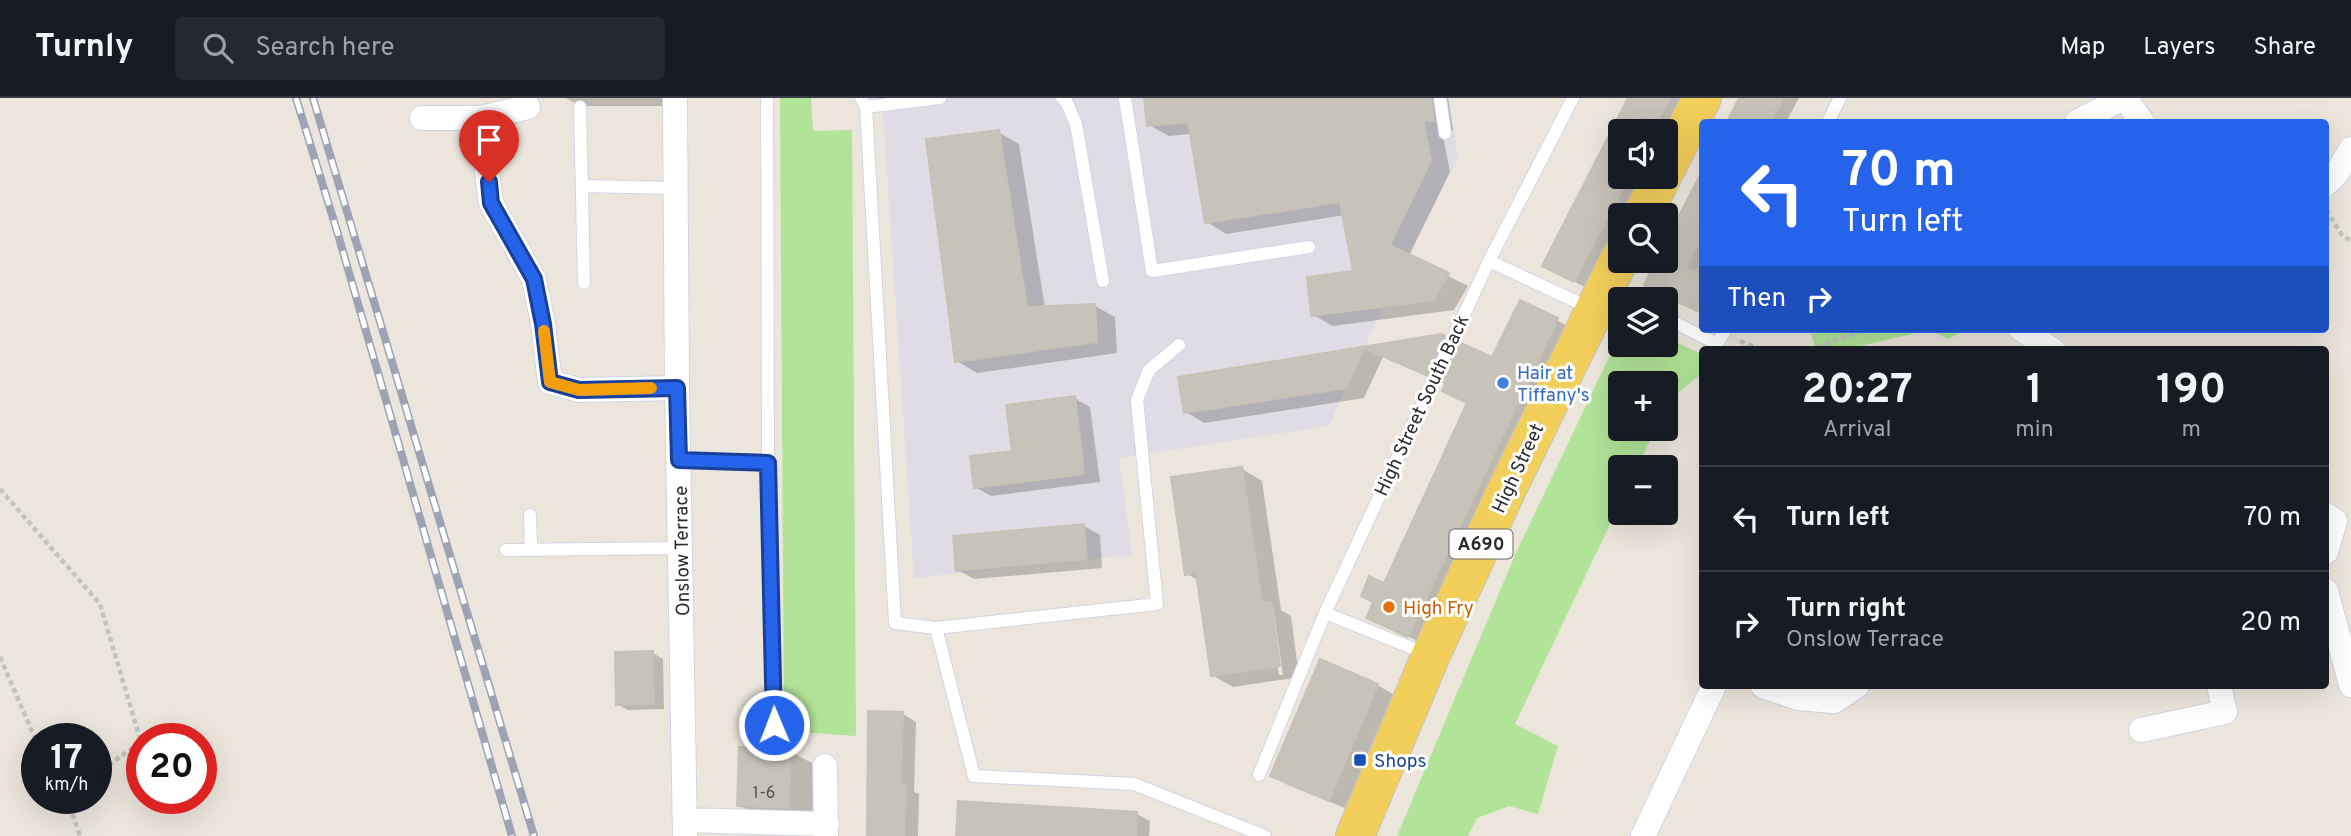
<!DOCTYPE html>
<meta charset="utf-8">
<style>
:root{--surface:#171b24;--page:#242831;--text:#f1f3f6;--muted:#9ea1a6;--line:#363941}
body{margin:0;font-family:Overpass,sans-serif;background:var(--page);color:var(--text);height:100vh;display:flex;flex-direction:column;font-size:26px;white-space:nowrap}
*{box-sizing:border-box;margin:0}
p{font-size:23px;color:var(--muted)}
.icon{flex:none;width:38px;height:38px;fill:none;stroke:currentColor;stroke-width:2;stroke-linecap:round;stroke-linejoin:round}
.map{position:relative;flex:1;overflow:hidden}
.panel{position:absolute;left:1699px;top:248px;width:630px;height:343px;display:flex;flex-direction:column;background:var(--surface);border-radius:7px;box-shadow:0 7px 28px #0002}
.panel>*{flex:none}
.top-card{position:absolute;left:1699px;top:21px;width:630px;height:214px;border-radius:7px;box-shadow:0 7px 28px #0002;background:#2563eb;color:#fff;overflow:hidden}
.buttons{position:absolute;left:1608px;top:21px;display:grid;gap:14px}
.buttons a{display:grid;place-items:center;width:70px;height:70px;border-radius:7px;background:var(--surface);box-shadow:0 7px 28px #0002;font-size:35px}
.speed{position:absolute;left:21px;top:625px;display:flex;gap:14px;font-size:35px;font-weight:700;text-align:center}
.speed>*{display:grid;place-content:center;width:91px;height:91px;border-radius:50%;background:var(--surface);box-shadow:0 7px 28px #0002;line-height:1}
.speed small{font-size:18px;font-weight:400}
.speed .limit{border:10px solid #d22;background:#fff;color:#111}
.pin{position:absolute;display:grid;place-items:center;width:60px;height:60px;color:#fff;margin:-72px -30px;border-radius:50% 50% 50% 0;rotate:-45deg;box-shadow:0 0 7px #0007}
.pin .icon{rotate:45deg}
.me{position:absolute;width:77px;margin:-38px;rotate:359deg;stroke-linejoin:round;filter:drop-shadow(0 0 5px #0008)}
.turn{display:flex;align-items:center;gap:24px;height:147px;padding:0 28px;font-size:32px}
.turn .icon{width:91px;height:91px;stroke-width:2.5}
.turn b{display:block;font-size:49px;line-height:60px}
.then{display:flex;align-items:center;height:66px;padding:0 28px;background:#0003;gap:14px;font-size:26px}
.eta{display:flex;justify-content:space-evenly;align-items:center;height:119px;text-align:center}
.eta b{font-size:42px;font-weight:700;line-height:49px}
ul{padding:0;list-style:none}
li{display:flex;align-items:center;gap:21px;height:105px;padding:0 28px;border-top:2px solid var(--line)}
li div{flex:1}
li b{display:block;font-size:26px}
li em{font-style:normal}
header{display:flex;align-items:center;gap:42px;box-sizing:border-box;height:98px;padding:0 35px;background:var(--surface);border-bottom:2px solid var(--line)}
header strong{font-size:33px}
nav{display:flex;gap:38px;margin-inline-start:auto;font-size:24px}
.search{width:490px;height:63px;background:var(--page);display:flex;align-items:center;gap:18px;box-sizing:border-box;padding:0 24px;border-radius:7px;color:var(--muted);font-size:26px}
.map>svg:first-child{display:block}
.industrial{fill:#dfdce5}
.green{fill:#b1e398}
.shadow{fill:#0003;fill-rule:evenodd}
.building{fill:#c7c3ba;stroke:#c8c1b5;stroke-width:2}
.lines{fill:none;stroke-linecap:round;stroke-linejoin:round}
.service-casing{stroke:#d1d4e3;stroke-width:14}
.minor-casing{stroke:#d1d4e3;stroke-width:26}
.primary-casing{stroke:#c3c3c3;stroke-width:40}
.path{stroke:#c3c3c3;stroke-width:4.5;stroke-dasharray:5 3.5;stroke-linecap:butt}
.service{stroke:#fff;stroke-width:12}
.minor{stroke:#fff;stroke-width:24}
.primary{stroke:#f2cf5b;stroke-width:38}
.rail-casing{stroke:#9ea2b5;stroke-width:8}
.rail{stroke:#fff;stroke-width:5;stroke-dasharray:16;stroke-linecap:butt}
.route-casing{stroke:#184099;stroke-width:18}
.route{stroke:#2563eb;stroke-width:12}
.slow{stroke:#f59e0b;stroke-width:12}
.shop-dot{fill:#3f7fe0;stroke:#fff;stroke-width:2.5}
.food-dot{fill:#e8710a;stroke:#fff;stroke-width:2.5}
.transit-dot{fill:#1a4fb4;stroke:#fff;stroke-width:2.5}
.labels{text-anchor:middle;stroke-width:6;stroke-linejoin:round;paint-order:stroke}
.number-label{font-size:16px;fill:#51504e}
.shield{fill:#fff;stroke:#6a6a6a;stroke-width:2}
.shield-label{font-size:18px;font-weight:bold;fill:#2a2a2a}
.shop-label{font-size:19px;fill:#366cbe;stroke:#fff;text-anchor:start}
.street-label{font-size:19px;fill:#2a2a2a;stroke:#fff}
.food-label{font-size:19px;fill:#c56008;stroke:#fff;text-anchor:start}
.transit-label{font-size:19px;fill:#164399;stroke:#fff;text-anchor:start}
</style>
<header>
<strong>Turnly</strong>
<div class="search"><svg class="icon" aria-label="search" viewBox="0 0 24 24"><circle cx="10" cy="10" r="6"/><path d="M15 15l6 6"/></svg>Search here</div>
<nav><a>Map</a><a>Layers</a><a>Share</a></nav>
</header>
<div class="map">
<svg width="2351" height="738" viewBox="0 0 2351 738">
<rect width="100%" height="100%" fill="#ece5dc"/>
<path class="industrial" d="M 882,0 L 1449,0 L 1458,60 L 1396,179 L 1329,328 L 1119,360 L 1132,457 L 914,480 Z"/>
<path class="green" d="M 780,0 L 811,0 L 813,33 L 852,32 L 856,638 L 784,633 Z
M 1813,231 L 1966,231 L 1948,241 L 1929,232 L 1843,252 L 1816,252 L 1811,235 Z
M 1620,236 L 1620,247 L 1666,247 L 1666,239 L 1703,257 L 1703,274 L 1669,303 L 1666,309 L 1666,285 L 1620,285 L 1620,331 L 1656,331 L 1637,369 L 1620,369 L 1620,405 L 1515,626 L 1558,648 L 1538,716 L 1509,708 L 1477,720 L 1468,738 L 1397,738 L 1515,457 Z"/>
<path class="shadow" d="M 566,0 L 668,0 L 668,8 L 580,8 Z
M 1146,0 L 1448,0 L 1453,33 L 1442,32 L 1450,74 L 1409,158 L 1468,188 L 1454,212 L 1333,228 L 1313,217 L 1355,174 L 1345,117 L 1226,136 L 1207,124 L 1191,36 L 1169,38 L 1149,27 Z
M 1630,0 L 1683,0 L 1666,33 L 1620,33 L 1620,79 L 1642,79 L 1585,189 L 1554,173 Z
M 1741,0 L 1799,0 L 1786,24 L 1729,24 Z
M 998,34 L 1019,46 L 1045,210 L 1095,208 L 1115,219 L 1117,255 L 977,275 L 957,263 Z
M 1703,75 L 1703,167 L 1698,178 L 1703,180 L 1703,215 L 1646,186 L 1658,163 L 1666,163 L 1666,147 Z
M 1521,204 L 1568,228 L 1420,544 L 1379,525 L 1385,488 L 1469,305 L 1447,287 L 1383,259 L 1364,300 L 1204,325 L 1186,314 L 1180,280 L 1440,238 L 1461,249 L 1493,261 Z
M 1074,300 L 1090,309 L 1100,384 L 991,398 L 975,389 Z
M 1242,371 L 1262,383 L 1281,512 L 1291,518 L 1299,579 L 1233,589 L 1212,577 L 1199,483 L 1187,476 ZM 1270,509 L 1273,509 L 1283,577 L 1279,577 Z
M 1084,428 L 1100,437 L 1102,470 L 974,481 L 958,472 Z
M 653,555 L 663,561 L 664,611 L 628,612 L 617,606 Z
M 1377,587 L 1393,596 L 1345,710 L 1288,687 L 1272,678 Z
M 903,616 L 916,624 L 914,694 L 919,696 L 918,738 L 868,738 Z
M 790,653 L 817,668 L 815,724 L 766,723 L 739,707 Z
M 1137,716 L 1150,723 L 1149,738 L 957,738 Z"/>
<path class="building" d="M 1144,0 L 1431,0 L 1434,23 L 1423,22 L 1431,62 L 1390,147 L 1449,175 L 1434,202 L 1311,218 L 1307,179 L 1353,173 L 1340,104 L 1205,125 L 1188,24 L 1147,28 Z
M 1628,0 L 1670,0 L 1652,33 L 1620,33 L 1620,79 L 1629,79 L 1574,184 L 1542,168 Z
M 1739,0 L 1784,0 L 1771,24 L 1727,24 Z
M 999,32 L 1027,209 L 1095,206 L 1097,244 L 955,264 L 926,41 Z
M 1703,72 L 1703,136 L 1686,170 L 1703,178 L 1703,201 L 1697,213 L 1671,201 L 1666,211 L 1666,198 L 1644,187 L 1656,163 L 1666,163 L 1666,142 Z
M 1520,202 L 1558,220 L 1408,539 L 1366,520 L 1373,504 L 1361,498 L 1369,478 L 1384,485 L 1467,305 L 1442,293 L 1446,285 L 1442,284 L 1461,245 L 1492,259 Z
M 1441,236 L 1445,238 L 1426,277 L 1364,250 L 1346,290 L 1184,315 L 1178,279 Z
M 1075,298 L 1084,376 L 974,390 L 970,358 L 1012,353 L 1006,307 Z
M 1242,369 L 1262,505 L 1271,504 L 1280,568 L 1211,578 L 1196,475 L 1185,477 L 1171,379 Z
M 1084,426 L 1087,461 L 956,473 L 953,438 Z
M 653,553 L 654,606 L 616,607 L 615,554 Z
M 1320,561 L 1378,586 L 1329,703 L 1270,678 Z
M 868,613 L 903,614 L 901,687 L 906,687 L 904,738 L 867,738 Z
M 739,649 L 791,651 L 789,710 L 737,708 Z
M 958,703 L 1137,714 L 1136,738 L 956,738 Z"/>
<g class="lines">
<g class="service-casing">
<path id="service" d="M 767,0 L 768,364 L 774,627
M 861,0 L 866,9 L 895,525 L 936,530 L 1157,506 L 1137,302 L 1149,272 L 1179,247
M 1062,0 L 1066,3 L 1076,26 L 1103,183
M 1125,0 L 1152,173 L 1309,149
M 1440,0 L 1445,35
M 580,9 L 584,185
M 866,9 L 940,0
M 1828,24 L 1840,0
M 582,88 L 676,90
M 1489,163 L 1590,210
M 1609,191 L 1629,201
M 1666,220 L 1717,246 L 1726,231
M 679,362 L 768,364
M 530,417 L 531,452
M 506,452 L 681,450
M 936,530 L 974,678 L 1134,686 L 1265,738
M 1427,556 L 1325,515 L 1489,163 L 1573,0
M 1259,677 L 1325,515"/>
</g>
<g class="minor-casing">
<path id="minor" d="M 675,0 L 677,290 L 685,738
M 2125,0 L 2142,24
M 422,20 L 480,20 L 528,9
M 480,20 L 491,105 L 534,181 L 543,226 L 550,284 L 579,292 L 677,290
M 2077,24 L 2123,0
M 2326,86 L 2337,75 L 2351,51
M 2021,231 L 2053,252
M 2326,417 L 2335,423 L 2326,454
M 2326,493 L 2351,587
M 1763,588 L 1798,600 L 1834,603 L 1857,588
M 2141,632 L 2225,614 L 2219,588
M 825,668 L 826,738
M 685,722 L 827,726
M 1643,738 L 1714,588"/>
</g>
<g class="primary-casing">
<path id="primary" d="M 1666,71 L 1702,0
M 1642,117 L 1662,79
M 1355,738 L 1431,557 L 1507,391 L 1620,160"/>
</g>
<path class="path" d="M 2326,112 L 2342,137 L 2351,143
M 1740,243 L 1762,252
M 1809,252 L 1867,231
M 0,391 L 100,506 L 141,644 L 96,676
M 0,559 L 37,645
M 67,700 L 80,738"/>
<use href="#service" class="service"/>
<use href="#minor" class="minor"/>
<use href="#primary" class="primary"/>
<g class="rail-casing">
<path id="rail" d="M 296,0 L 337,133 L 512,738
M 313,0 L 534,738"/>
</g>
<use href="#rail" class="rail"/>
</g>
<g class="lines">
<g class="route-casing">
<path id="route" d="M 489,84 L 491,105 L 534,181 L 543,226 L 550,284 L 579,292 L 677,290 L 679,362 L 768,365 L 774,627"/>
</g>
<use href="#route" class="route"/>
<path class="slow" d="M 544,233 L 550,284 L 579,292 L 651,290"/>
</g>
<circle class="shop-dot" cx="1503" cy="285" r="7"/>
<circle class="food-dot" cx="1389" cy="509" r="7"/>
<rect class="transit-dot" x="1353" y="655" width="14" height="14" rx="3.5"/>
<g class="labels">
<g class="number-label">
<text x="764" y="700">1-6</text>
</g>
<rect class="shield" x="1449.5" y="431.5" width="63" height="29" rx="5"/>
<g class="shield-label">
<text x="1481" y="452">A690</text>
</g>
<g class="shop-label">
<text x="1517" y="281">Hair at<tspan x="1517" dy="22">Tiffany's</tspan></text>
</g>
<g class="street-label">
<text transform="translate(1421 307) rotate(-65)" y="7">High Street South Back</text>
<text transform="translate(1517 370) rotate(-65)" y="7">High Street</text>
<text transform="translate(681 453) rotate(-91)" y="7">Onslow Terrace</text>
</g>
<g class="food-label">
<text x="1403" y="516">High Fry</text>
</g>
<g class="transit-label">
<text x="1374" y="669">Shops</text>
</g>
</g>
</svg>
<div class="buttons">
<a><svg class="icon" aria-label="sound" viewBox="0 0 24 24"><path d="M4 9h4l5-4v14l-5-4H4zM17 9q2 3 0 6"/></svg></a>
<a><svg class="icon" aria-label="search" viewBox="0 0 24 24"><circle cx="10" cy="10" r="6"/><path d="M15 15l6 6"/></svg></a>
<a><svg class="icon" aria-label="layers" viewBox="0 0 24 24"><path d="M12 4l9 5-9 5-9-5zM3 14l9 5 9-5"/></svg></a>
<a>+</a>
<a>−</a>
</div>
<div class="speed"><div>17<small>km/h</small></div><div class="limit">20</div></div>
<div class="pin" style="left:489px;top:84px;background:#d93025"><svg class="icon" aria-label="arrive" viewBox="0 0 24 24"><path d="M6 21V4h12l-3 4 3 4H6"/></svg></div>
<svg class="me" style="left:774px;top:627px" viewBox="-20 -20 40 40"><circle r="17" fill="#2563eb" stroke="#fff" stroke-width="3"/><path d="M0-11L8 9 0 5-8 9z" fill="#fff"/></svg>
<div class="top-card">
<div class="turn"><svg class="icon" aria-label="left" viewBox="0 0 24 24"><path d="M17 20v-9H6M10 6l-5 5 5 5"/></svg><div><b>70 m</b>Turn left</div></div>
<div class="then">Then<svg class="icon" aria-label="right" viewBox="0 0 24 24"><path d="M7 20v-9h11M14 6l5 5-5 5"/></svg></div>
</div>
<section class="panel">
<div class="eta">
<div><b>20:27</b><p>Arrival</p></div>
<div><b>1</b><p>min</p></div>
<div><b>190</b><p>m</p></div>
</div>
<ul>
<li><svg class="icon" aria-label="left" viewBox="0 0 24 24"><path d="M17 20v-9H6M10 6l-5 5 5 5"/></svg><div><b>Turn left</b></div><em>70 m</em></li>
<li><svg class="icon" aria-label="right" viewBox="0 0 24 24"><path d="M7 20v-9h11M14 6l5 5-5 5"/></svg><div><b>Turn right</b><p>Onslow Terrace</p></div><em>20 m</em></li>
</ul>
</section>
</div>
